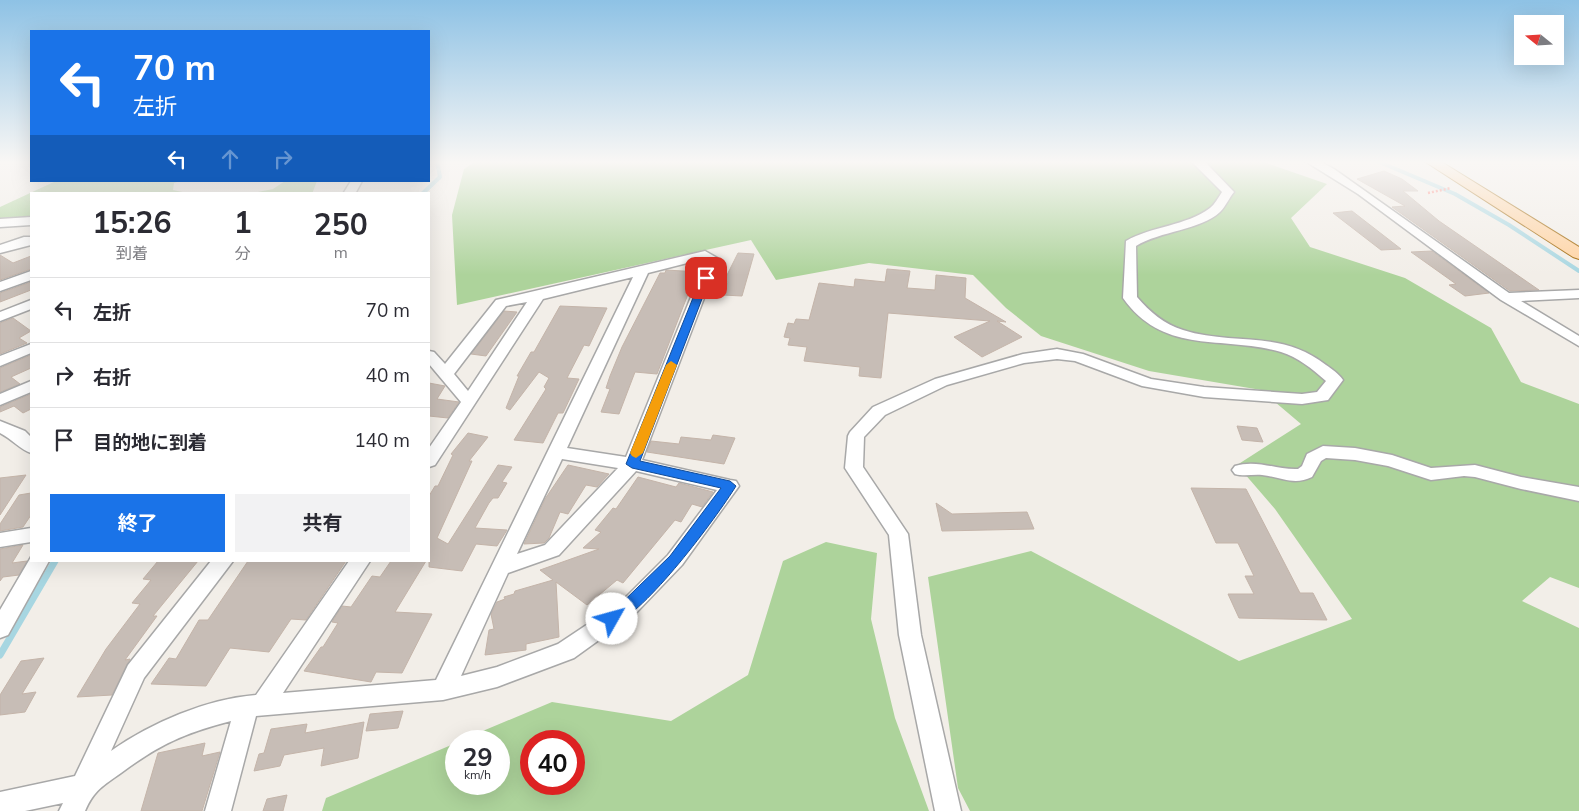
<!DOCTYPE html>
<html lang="ja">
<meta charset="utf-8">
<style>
:root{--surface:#fff;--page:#f2f2f3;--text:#2b2b33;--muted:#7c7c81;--line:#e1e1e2;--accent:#1a73e8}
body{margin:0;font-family:Mulish,"Noto Sans JP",sans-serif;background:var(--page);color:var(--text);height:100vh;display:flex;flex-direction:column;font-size:19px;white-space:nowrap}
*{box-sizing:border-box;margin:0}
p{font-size:16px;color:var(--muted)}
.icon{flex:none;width:28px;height:28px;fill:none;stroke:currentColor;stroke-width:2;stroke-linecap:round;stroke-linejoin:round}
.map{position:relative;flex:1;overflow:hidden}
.drawer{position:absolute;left:30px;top:192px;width:400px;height:370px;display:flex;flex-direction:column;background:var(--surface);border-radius:0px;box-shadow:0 5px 20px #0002}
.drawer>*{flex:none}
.hud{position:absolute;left:30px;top:30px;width:400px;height:152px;border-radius:0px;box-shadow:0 5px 20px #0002;background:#1a73e8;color:#fff;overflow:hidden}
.needle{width:32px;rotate:288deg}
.controls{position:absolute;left:1514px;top:15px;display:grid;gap:10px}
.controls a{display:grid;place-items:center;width:50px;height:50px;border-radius:0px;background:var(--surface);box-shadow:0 5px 20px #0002;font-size:25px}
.speed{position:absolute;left:445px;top:730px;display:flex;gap:10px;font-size:25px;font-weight:700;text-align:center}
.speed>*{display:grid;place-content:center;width:65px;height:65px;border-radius:50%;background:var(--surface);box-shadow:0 5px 20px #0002;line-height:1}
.speed small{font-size:12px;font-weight:400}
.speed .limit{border:8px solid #d22;background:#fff;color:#111}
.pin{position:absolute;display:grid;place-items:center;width:42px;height:42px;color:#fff;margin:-21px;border-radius:10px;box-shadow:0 2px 8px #0006}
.me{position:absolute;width:55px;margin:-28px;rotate:52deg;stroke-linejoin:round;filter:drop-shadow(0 0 4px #0008)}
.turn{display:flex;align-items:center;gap:18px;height:105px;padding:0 20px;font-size:22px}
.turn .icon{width:65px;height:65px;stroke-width:2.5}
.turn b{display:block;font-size:35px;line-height:42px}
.lanes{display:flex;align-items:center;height:48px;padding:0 20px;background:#0003;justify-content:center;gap:25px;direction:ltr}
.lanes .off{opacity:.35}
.eta{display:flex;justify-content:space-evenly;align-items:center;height:85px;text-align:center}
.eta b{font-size:30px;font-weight:700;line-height:35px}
.action{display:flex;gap:10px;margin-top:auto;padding:10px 20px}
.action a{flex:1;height:58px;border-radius:0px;background:var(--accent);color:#fff;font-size:20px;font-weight:700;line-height:58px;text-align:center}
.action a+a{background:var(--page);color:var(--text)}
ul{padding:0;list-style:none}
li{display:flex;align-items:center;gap:15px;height:65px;padding:0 20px;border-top:1px solid var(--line)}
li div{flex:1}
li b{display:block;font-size:19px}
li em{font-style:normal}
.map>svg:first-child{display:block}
.forest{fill:#add39b;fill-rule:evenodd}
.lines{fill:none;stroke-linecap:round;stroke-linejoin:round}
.stream-far1{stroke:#a7d6e1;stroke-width:4}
.stream{stroke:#a7d6e1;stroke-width:7}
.building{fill:#c7bdb6;stroke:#c4b4a9}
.minor-casing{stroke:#a8a8a8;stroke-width:3}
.major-casing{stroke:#9f6400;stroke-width:2}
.path{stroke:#ff756c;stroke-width:2.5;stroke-dasharray:2 2;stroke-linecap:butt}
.minor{fill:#fff;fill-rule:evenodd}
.major{fill:#ffd2a0;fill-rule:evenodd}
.route{fill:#1a73e8;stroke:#114b97}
.slow{fill:#f59e0b}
</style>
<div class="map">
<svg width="1579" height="811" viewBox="0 0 1579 811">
<rect width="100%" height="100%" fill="#f2eee8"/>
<path class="forest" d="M 476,161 L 1261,161 L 1327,184 L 1291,218 L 1310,247 L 1405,278 L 1491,328 L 1521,382 L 1579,404 L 1579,588 L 1550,577 L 1522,601 L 1579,628 L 1579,811 L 970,811 L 958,788 L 928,577 L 1031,551 L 1239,661 L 1352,619 L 1275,509 L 1237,465 L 1301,424 L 1261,390 L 1149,371 L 1041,336 L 1006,308 L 973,275 L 869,263 L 776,280 L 751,240 L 457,305 L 452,215 L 464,169 Z
M 56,181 L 181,181 L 174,183 L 173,190 L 192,194 L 31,194 L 31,217 L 0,218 L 0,207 Z
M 285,181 L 317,181 L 312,194 L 247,194 L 273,189 Z
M 826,542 L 877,553 L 871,619 L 895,718 L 929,811 L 322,811 L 326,798 L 456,743 L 456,784 L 499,784 L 499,741 L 459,741 L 552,702 L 671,721 L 748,675 L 783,561 ZM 574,741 L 574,784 L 531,784 L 531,741 Z"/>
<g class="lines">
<path class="stream-far1" d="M 1377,161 L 1455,194 L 1509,225 L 1579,271
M 422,194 L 440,177 L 437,161"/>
<path class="stream" d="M 0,655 L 55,561"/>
</g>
<path class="building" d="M 1384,171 L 1402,179 L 1418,191 L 1403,191 L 1439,221 L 1539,290 L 1510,291 L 1392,207 L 1405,206 L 1357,179 Z
M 1352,211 L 1401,249 L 1381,250 L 1333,213 Z
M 1432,251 L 1489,293 L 1465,296 L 1449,285 L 1456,284 L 1411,252 Z
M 738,253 L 754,254 L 742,296 L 723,295 L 728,282 L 724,281 Z
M 0,255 L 13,263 L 31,256 L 31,269 L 0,280 Z
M 887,269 L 910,271 L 907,288 L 935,290 L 936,275 L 966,278 L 965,298 L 1006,322 L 997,321 L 1022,337 L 982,357 L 954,337 L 990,321 L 888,313 L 881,378 L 859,376 L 860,367 L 804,361 L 807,347 L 788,345 L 790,338 L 784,337 L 788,323 L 794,324 L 796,319 L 809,320 L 819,283 L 854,287 L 855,279 L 885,282 Z
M 666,270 L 699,272 L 692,289 L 690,289 L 657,374 L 635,372 L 619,414 L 601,412 L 610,389 L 606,388 L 610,376 L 622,347 L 660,273 L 665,273 Z
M 31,282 L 31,290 L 0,302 L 0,293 Z
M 560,306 L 607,308 L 589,346 L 584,345 L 567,378 L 579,379 L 563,413 L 558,413 L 543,443 L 514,440 L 546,389 L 544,387 L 549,378 L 539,372 L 510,410 L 506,408 L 519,376 L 517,376 L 531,352 L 534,352 Z
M 504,311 L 517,312 L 486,356 L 471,354 Z
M 13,318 L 31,331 L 19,338 L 27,343 L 0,354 L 0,323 Z
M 31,355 L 31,368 L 11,377 L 20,384 L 0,392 L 0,368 Z
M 429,383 L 445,386 L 437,399 L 459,402 L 448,418 L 429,416 Z
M 31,394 L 31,409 L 23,413 L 14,406 L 0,412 L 0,407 Z
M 1237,426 L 1257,428 L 1263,442 L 1242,440 Z
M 468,433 L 488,437 L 469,461 L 472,461 L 437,538 L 448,544 L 498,465 L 512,467 L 502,482 L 507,483 L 498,498 L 493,498 L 489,503 L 475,528 L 507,530 L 497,546 L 476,544 L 462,571 L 429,567 L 429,496 L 435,486 L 438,486 L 453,455 L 451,454 Z
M 713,435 L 735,438 L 724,464 L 647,452 L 651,441 L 679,444 L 681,437 L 711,440 Z
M 568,465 L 609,474 L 597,487 L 586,485 L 568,514 L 560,512 L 549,538 L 544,543 L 524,544 L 545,499 Z
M 26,475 L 0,515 L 0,478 Z
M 638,477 L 676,487 L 679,483 L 713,492 L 702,507 L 692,504 L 681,522 L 675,520 L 623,583 L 617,580 L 587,605 L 556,582 L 559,637 L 526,644 L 526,650 L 485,655 L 489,630 L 494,629 L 491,614 L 497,602 L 505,599 L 504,597 L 514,594 L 515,591 L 553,580 L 540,570 L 599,549 L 583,548 L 601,532 L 595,530 L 613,508 L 616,509 Z
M 1191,488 L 1246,489 L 1300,593 L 1313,593 L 1327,620 L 1239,618 L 1228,594 L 1254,594 L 1245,576 L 1254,576 L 1238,543 L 1216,543 Z
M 31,493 L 31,515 L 23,527 L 0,531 L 0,524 L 19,495 Z
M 936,503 L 952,514 L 1027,512 L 1034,529 L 942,531 Z
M 23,545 L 12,563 L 27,561 L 19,575 L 3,577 L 0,581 L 0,549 Z
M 158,561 L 198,561 L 153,616 L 157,616 L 125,660 L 130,659 L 112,695 L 77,697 L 106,649 L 140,604 L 132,603 L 151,580 L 143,579 Z
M 248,561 L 346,561 L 306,620 L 291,619 L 269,652 L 230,648 L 206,686 L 151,684 L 169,658 L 176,659 L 199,620 L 208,620 Z
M 391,561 L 426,561 L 395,612 L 432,614 L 402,673 L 376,672 L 371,682 L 304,671 L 321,647 L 323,647 L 338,623 L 332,622 L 342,606 L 351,607 L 372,576 L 380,577 Z
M 44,658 L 22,694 L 36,692 L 25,712 L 0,715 L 0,695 L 21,661 Z
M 403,711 L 398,728 L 366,731 L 370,714 Z
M 364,722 L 358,758 L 321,766 L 324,748 L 284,755 L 280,766 L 254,771 L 259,754 L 264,753 L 271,729 L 307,724 L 305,733 Z
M 205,743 L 202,756 L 220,752 L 202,811 L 141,811 L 158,753 Z
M 287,795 L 283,811 L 263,811 L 267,799 Z"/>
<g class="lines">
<g class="minor-casing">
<path id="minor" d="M 1191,161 L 1204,161 L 1207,164 L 1234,192 C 1229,198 1226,206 1220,212 C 1201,230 1160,231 1136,246 L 1137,297 C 1150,312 1164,324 1183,330 C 1233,346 1280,329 1326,365 C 1332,369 1339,374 1343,380 L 1328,400 L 1302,404 L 1204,397 L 1142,386 L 1075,361 L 1057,359 L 1024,363 L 947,385 L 885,415 L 864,437 L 863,467 L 908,534 L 921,635 L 961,811 L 935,811 L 899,635 L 889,535 L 845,468 L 848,436 L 850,432 L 873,407 L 935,379 L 1023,354 L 1057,349 L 1083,354 L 1151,379 L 1204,387 L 1302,394 L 1317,392 L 1326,381 C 1312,369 1298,357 1281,352 C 1223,335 1164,356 1123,298 L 1126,241 C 1152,226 1186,226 1210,208 C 1215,204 1218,198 1222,192 Z
M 1305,161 L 1319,161 L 1334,169 L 1509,293 L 1579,290 L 1579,298 L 1521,301 L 1579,336 L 1579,346 L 1501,300 L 1358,194 Z
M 351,181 L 362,181 L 355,194 L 343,194 Z
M 31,217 L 31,225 L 0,227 L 0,219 Z
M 24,237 L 31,237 L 31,245 L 0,253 L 0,245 Z
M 705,251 L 719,259 L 642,460 L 730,480 L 736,481 L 739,486 L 682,565 L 635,614 L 574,658 L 497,687 L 443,700 L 256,716 L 231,811 L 205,811 L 231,721 C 185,733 160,744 121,773 C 103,786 94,790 85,811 L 59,811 L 63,803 L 25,811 L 0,811 L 0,792 L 75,776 L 128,665 L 211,561 L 233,561 L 144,678 L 111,751 C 151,723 206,699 256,695 L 349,561 L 370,561 L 283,693 L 436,680 L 633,277 L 543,299 L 435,465 L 429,467 L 429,448 L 461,402 L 429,364 L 429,351 L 434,352 L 445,364 L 496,300 ZM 703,259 L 706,260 L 626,457 L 567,448 L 648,273 ZM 527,302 L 468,391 L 454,374 L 506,306 ZM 562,459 L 618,468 L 545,545 L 517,554 ZM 636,471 L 717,490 L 668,555 L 621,602 L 558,644 L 497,667 L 461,676 L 508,573 L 559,555 Z
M 31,271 L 31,280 L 0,291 L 0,282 Z
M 31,300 L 31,309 L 0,321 L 0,312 Z
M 31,344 L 31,353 L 0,366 L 0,356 Z
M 31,381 L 31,392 L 0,405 L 0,394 Z
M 0,421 L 25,431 L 31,437 L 31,453 C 21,450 12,439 0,433 Z
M 1323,446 L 1355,448 L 1392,455 L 1431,468 L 1475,465 L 1521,477 L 1579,487 L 1579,501 L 1521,489 L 1475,477 L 1464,476 L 1431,480 L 1388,466 L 1355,460 L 1326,458 L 1321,461 L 1312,477 C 1294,486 1281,477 1262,475 C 1253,474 1244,477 1235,474 L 1232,470 L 1235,466 C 1257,459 1276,470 1298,469 L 1302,466 L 1307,454 Z
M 31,528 L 31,542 L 0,547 L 0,533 Z
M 31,557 L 31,561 L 49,561 L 8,635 L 0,638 L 0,610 Z"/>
</g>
<g class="major-casing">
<path id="major" d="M 1424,161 L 1440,161 L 1579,247 L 1579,259 L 1573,257 Z"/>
</g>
<path class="path" d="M 1428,193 L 1451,188"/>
<use href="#minor" class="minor"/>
<use href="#major" class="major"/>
</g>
<linearGradient id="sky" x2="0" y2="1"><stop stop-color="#8ec2e5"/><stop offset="0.59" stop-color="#f9f7f5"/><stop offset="1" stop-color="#f9f7f5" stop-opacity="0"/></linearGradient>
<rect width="1579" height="275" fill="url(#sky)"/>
<path class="route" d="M 706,275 L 710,278 L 640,461 L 730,481 L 736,486 C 717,517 645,614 612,625 L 607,623 L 605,619 L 670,556 L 721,488 L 632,468 L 626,464 L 701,278 Z"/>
<path class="slow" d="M 671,361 L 677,365 L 643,453 L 636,458 L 632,456 L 630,453 L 666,365 Z"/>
</svg>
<div class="controls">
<a><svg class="needle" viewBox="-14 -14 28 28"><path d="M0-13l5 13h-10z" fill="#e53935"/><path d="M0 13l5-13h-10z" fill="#7c7c81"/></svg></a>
</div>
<div class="speed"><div>29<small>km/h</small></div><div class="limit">40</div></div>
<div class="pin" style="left:706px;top:278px;background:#d93025"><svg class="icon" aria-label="arrive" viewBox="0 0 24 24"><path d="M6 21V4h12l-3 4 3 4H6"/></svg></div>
<svg class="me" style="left:612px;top:619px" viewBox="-20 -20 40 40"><circle r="19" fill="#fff"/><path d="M0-13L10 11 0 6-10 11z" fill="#1a73e8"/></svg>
<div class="hud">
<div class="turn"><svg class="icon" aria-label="left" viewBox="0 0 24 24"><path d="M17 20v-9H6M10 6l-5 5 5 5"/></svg><div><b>70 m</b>左折</div></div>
<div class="lanes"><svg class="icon" aria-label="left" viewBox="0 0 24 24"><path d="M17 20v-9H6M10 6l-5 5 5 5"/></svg><svg class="icon off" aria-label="ahead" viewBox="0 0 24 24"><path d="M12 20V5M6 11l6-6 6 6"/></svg><svg class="icon off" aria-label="right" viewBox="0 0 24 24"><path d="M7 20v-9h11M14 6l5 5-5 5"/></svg></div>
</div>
<section class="drawer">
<div class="eta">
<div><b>15:26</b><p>到着</p></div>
<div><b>1</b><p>分</p></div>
<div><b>250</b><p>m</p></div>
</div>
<ul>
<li><svg class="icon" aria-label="left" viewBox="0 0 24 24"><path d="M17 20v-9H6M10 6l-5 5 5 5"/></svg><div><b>左折</b></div><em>70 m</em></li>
<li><svg class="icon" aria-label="right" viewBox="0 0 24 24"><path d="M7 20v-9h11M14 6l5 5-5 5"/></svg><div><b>右折</b></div><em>40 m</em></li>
<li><svg class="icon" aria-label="arrive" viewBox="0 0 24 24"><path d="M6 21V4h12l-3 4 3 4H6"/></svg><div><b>目的地に到着</b></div><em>140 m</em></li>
</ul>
<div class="action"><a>終了</a><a>共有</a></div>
</section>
</div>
